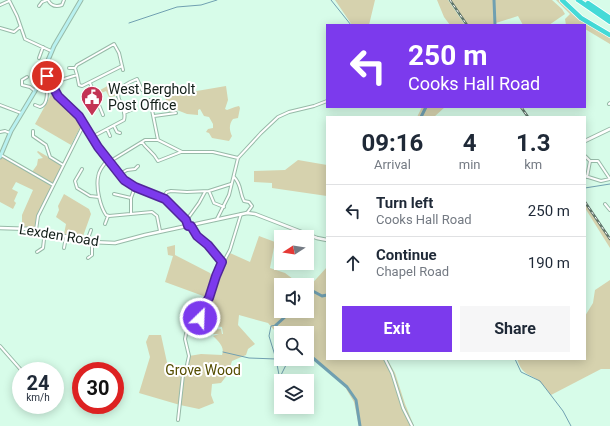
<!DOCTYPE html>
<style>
:root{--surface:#fff;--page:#f6f6f7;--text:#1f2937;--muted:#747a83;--line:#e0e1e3;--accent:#7c3aed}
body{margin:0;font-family:Roboto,sans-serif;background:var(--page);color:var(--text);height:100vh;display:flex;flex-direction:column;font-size:15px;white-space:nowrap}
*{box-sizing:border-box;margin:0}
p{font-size:13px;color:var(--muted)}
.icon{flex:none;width:22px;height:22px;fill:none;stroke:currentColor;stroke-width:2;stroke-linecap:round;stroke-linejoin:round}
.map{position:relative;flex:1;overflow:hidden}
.panel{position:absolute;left:326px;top:116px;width:260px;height:244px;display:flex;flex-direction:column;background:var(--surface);border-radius:0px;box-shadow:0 2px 10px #0003}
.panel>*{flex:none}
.guide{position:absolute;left:326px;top:24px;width:260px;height:84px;border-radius:0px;box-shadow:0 2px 10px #0003;background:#7c3aed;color:#fff;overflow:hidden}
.needle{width:26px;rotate:258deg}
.fabs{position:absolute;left:274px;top:230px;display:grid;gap:8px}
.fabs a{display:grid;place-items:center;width:40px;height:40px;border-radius:0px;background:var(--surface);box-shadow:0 2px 10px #0003;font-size:20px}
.speed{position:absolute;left:12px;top:362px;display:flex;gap:8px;font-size:20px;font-weight:700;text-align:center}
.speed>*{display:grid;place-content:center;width:52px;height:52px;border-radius:50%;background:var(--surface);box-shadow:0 2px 10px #0003;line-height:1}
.speed small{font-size:10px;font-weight:400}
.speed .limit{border:6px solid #d22;background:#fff;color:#111}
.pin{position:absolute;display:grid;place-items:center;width:34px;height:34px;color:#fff;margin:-17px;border:2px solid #fff;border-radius:50%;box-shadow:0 1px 4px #0007}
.me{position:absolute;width:44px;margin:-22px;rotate:24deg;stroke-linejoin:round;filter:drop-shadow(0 0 3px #0008)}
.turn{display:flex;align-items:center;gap:14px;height:84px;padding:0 16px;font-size:18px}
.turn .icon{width:52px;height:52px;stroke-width:2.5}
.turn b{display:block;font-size:28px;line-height:34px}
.eta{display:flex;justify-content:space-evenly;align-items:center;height:68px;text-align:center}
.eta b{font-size:24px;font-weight:700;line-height:28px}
.action{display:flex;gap:8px;margin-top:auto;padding:8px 16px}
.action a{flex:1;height:46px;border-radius:0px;background:var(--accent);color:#fff;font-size:16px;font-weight:700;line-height:46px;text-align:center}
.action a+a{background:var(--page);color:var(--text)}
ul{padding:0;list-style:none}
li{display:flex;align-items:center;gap:12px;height:52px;padding:0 16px;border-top:1px solid var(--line)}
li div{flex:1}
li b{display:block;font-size:15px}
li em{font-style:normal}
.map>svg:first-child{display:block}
.green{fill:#d6d2ae}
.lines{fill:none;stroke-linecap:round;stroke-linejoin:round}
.stream{stroke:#70a0b1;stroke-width:1}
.river{stroke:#70a0b1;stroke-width:3}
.minor-casing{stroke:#97baa8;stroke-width:4}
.tertiary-casing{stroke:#97baa8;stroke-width:4.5}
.secondary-casing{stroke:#97baa8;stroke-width:5}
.trunk-casing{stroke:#fff;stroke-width:6}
.minor{stroke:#fff;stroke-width:2}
.tertiary{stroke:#fff;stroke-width:2.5}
.secondary{stroke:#b9f1f0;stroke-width:3}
.trunk{stroke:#44dad7;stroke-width:4.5}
.rail-casing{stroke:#5e7469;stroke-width:2.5}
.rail{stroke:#fff;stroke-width:1;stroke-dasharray:3;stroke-linecap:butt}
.route-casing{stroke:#51269a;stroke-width:10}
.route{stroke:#7c3aed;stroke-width:7}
.labels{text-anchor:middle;stroke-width:4;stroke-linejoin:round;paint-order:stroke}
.poi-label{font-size:14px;fill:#121f19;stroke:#fff;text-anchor:start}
.street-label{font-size:14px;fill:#121f19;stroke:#fff}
.park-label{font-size:14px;fill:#554d00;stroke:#fff}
</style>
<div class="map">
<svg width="610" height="426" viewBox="0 0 610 426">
<rect width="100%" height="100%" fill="#d7fce9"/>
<path class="green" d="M 335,0 L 375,0 L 369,25 L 352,25 Z
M 437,0 L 448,0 L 465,25 L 450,25 L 444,17 Z
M 450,0 L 552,0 L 562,9 L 565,14 L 549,25 L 523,25 L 518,16 L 496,23 L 495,25 L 467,25 Z
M 556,0 L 561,0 L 573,12 L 610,36 L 610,44 L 585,29 L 585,25 L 566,25 L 565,19 L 570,14 Z
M 115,82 L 119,89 L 117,94 L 115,94 L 116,96 L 109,97 L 106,91 L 101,93 L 100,90 Z
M 226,86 L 228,100 L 225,109 L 227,110 L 235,107 L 239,106 L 240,108 L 238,118 L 233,119 C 229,124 229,130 232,136 L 229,141 L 212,138 L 209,133 L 206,132 L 208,129 L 213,128 L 213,124 L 209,117 L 204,116 L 200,109 L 198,110 L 198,115 L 187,114 L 177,110 L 169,112 L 172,107 L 164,104 L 166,101 L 165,93 L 177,92 L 185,93 Z
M 51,95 L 57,97 L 77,116 L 82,124 L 71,145 L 35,124 Z
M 422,107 L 445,107 L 434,117 L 417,117 Z
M 38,151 L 62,165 L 53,184 L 32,172 L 37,165 L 38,159 L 43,158 L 37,152 Z
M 2,156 L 52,185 L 37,217 L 36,229 L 22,228 L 22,215 L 33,190 L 16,182 L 12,189 L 18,192 L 14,201 L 16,203 L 13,209 L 0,202 L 0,158 Z
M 298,160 L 327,165 L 327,196 L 272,188 L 272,183 L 254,182 L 254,171 L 285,170 Z
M 64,194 L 89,209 L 91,214 L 82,239 L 64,234 L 66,224 L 56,217 L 59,210 L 58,206 Z
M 585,203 L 610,240 L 610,248 L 585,208 Z
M 259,236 L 275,242 L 270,268 L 285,273 L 301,285 L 281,285 L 281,311 L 307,311 L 307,289 L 327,267 L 327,359 L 387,359 L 395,373 L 405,404 L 414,426 L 359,426 L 354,402 L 345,387 L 314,357 L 307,357 L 307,333 L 281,333 L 281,338 L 268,323 L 239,315 L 238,325 L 255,344 L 248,349 L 246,355 L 232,361 L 228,374 L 221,383 L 212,384 L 211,395 L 214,403 L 199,409 L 180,405 L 139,393 L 150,357 L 146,342 L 149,335 L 161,335 L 168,367 L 183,375 L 189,356 L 201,354 L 222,355 C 225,347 219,342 213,336 L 219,334 L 213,334 L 213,330 L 221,329 L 222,334 L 223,334 L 222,327 L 207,325 L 211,301 L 206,297 L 165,282 L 173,256 L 168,255 L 167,247 L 175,245 L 175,255 L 210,273 L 212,277 L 216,280 L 221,267 L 230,253 L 250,262 Z
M 610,280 L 610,369 L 601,369 L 551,395 C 546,389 540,380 533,377 C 523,372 521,370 517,359 L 585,359 L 585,316 L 593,303 L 595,290 Z"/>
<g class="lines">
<path class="stream" d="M 331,0 L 351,25
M 129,23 L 177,7 L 201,5 L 217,0
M 585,188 L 610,184
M 276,325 L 271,326 L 269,336 L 276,359 L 279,375 L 281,375 L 289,359
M 223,352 L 249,358 L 276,359
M 515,359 L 521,372 L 540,381 L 563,411 L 571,426"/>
<path class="river" d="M 494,0 L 495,25
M 421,117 L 426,107
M 307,294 L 309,289 L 322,296 L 327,295
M 281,335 L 278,332 L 276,325 L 286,316 L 296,311
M 307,358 L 313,358 L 347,387 L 356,400 L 360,426"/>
<g class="minor-casing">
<path id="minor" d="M 9,0 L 17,16 L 25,39 L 51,51
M 48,0 C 51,6 56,7 62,5 L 64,0
M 0,5 L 9,1
M 39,6 L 42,2 L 47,0
M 0,28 L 14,32 L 20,27
M 39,58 L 43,47
M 69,68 L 75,68
M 77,75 L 79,85 L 82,86 L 122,66
M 27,77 L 22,80 L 22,85 L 30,87 L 35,91
M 51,83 L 77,75 L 75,68 L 77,65 L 114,44 L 119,53 L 123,70
M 90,83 L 103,115
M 150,100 L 158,140
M 609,104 L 610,103
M 0,105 L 21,113
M 35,105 L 40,107 C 47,105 47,96 47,90 L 52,86
M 124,113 L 133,109
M 154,116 L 176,113
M 114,126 L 117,132 L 120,133
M 107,129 L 110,136
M 33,131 L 33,136 L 46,145 L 50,157 L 63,165
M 0,132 L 5,131 L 10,133
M 92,137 L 124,120 C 129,101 100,94 137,79 L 142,90
M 142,142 C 147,150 153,151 158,161 L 181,152
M 1,155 L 53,185
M 585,156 L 590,161 L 598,161 L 610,179 L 601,181 L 585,176
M 108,160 C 103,165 99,170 98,177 C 96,188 100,206 106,215 L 109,216 L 152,212 L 157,216 L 160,231
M 109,162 L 145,140 L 158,140 L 182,152 L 213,152 L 238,158
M 82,169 L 75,181 L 77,188 L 90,196 L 99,197
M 120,174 L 127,170 L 135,169 L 138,166
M 234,177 C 242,185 239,192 244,201 L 249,202 L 252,206 L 247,213
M 587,177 L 590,161
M 209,191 L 214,203 L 224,207
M 114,194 L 131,198
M 162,198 L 167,192 L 171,191 L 187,192 L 209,191 L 231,184
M 605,204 L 610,210
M 131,214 L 131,198 L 135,187
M 217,219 L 229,195 L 238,158 L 261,133 L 278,117 L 289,112 L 314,106 L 327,101
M 186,221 L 199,203 L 205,192
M 105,224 L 108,216
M 191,226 L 197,236 L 208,245 L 222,262
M 36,230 L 38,216 L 84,124
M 87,241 L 91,230
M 64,248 L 66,237
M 37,252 L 43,248 L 45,231
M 88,258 L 92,255 L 92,242
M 0,346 L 22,371
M 385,359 L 392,373 L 403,408 L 412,426
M 178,420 L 183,375 L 187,365 L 189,356 L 185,339 L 186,334 L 187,331 L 197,329 L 202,307 L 209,298 L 216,276 L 230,250 L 241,214"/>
</g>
<g class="tertiary-casing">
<path id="tertiary" d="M 43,74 L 48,77 L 55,91 L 61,99 L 79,116 L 98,147 L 124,180 L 135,187 L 165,199 L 186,221 L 188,226
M 585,141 L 610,129
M 0,228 L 32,229 L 92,242 L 115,243 L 145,235 L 247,213 L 255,214 L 317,238 L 327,240"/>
</g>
<g class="secondary-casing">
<path id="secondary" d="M 0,157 L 11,131 L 35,91 L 54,46 L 81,0"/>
</g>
<g class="trunk-casing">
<path id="trunk" d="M 562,0 L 581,18 L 610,35
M 578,0 L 610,22
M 588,3 L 610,18"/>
</g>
<use href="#minor" class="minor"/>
<use href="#tertiary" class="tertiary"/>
<use href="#secondary" class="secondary"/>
<use href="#trunk" class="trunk"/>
<g class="rail-casing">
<path id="rail" d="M 450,0 L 467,25
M 521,107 L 528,117
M 585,202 L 610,239"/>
</g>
<use href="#rail" class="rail"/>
</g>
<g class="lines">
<g class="route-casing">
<path id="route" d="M 47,76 L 58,96 L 79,116 L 98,147 L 124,180 L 135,187 L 165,199 L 186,220 L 188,226 L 191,226 L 197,236 L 208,245 L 222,262 L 216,276 L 209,298 L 202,307 L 200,318"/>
</g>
<use href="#route" class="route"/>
</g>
<defs>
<g id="civic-pin" transform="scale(1.15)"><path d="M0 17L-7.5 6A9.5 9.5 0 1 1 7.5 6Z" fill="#c33354" stroke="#fff"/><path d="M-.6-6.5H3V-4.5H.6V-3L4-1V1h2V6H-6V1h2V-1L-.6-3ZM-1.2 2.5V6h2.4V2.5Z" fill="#fff"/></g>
</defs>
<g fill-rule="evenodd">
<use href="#civic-pin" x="92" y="97"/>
</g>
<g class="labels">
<g class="poi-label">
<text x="108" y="94">West Bergholt<tspan x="108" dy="16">Post Office</tspan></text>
</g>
<g class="street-label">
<text transform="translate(59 235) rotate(9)" y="5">Lexden Road</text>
</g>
<g class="park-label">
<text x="203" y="375">Grove Wood</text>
</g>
</g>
</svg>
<div class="fabs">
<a><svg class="needle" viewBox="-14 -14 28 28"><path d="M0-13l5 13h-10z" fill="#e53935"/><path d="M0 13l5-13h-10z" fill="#747a83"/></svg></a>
<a><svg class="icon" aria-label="sound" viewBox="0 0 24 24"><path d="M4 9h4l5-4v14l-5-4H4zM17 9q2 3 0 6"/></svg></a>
<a><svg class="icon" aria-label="search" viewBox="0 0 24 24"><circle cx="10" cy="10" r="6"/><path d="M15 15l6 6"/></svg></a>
<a><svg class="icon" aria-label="layers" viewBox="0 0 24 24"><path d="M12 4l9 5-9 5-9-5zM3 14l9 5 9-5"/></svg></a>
</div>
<div class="speed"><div>24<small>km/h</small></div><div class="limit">30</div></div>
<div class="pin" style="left:47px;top:76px;background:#d93025"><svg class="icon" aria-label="arrive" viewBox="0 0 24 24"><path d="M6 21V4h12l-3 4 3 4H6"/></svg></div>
<svg class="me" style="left:200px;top:318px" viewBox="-20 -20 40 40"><circle r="17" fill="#7c3aed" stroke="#fff" stroke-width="3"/><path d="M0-11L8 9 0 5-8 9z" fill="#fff"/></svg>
<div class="guide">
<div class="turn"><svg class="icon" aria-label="left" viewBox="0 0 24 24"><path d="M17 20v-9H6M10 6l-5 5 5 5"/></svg><div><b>250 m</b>Cooks Hall Road</div></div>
</div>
<section class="panel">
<div class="eta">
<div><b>09:16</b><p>Arrival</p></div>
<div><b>4</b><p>min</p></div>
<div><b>1.3</b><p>km</p></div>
</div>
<ul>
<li><svg class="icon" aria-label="left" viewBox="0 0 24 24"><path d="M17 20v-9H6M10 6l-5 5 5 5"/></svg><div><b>Turn left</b><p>Cooks Hall Road</p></div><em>250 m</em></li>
<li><svg class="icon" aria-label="ahead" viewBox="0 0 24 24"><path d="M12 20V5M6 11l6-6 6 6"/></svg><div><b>Continue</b><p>Chapel Road</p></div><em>190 m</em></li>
</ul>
<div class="action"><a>Exit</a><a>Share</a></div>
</section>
</div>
